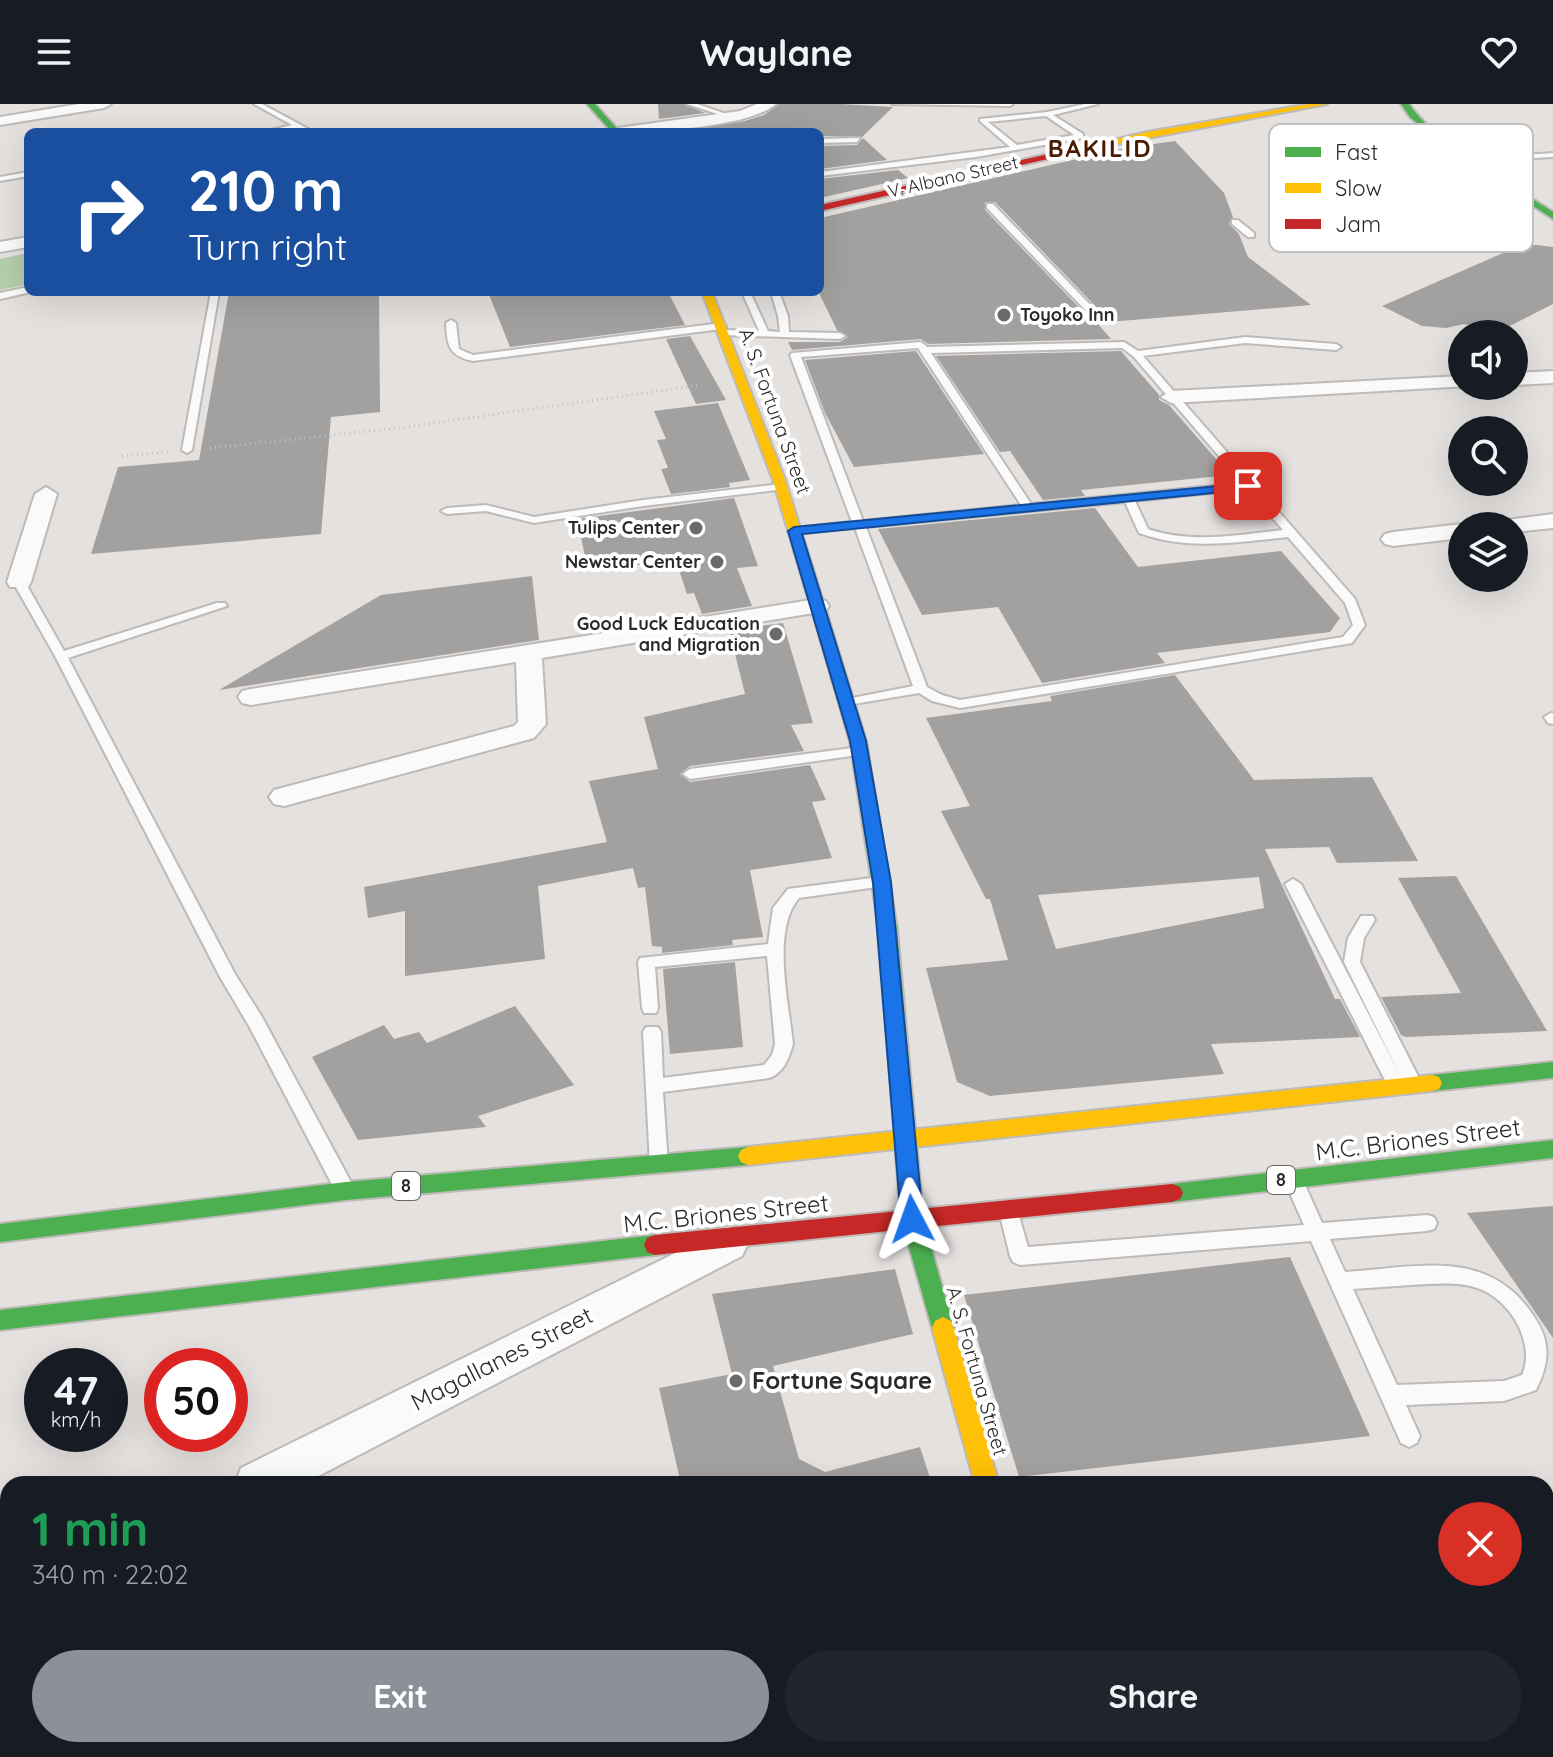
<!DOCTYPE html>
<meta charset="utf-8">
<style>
:root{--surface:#171b24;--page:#20242c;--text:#f1f3f6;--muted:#9ea1a6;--accent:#8c9099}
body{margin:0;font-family:Quicksand,sans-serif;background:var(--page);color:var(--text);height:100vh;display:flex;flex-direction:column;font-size:30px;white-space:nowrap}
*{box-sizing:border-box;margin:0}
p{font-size:26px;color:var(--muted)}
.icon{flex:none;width:44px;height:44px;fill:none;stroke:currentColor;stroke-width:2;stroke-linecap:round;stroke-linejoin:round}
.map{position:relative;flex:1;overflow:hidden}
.drawer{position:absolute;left:0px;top:1372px;width:1554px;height:282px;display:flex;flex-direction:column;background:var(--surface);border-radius:24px 24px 0 0;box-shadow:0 8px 32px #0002}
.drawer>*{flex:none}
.banner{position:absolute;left:24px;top:24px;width:800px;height:168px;border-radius:12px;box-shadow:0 8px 32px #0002;background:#1a4fa0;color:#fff;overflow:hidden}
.buttons{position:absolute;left:1448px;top:216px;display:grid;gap:16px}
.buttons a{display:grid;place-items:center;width:80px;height:80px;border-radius:50%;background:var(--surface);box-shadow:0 8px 32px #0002;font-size:40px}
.speed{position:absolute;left:24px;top:1244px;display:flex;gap:16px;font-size:40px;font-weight:700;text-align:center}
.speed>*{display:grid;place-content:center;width:104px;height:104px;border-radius:50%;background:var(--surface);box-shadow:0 8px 32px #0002;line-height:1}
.speed small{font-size:20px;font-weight:400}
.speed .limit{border:12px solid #d22;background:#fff;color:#111}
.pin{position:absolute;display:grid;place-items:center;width:68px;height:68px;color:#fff;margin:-34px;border-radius:16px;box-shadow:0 4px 12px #0006}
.me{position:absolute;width:88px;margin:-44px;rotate:356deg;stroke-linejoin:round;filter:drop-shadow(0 0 6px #0008)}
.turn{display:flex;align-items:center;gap:28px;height:168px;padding:0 32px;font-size:36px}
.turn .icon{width:104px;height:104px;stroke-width:2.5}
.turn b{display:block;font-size:56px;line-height:68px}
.round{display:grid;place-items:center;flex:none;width:84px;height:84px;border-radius:42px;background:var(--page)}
.overview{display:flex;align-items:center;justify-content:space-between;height:136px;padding:0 32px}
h1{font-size:48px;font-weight:700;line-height:60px;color:#1e9e55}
.cta{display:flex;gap:16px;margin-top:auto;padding:16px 32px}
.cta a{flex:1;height:92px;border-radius:48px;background:var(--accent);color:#fff;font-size:32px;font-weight:700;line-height:92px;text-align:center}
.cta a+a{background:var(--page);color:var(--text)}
header{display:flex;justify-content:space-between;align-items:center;height:104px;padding:0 32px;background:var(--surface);font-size:36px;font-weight:700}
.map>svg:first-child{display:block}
.green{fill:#b5ceaa}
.building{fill:#a3a19f;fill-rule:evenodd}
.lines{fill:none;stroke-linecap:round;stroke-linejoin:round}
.lane-casing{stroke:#bdbab8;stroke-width:4}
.street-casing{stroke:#bdbab8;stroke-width:4}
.fast-casing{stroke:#bdbab8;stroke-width:4}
.slow-casing{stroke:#bdbab8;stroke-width:4}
.jam-casing{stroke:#bdbab8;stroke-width:4}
.path{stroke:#c3c2c2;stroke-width:3;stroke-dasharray:1 4;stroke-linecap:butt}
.lane{fill:#fbfafa;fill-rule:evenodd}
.street{fill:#fbfafa;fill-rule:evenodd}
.fast{fill:#4caf50;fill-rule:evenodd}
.slow{fill:#ffc107;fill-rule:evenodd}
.jam{fill:#c62828;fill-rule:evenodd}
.route{fill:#1a73e8;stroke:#114b97;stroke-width:2}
.poi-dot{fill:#6c6a68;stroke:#fff;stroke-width:3}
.labels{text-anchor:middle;stroke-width:8;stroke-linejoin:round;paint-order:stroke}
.far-street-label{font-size:18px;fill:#2c2a28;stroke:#fff}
.far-poi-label{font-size:18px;font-weight:bold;fill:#2c2a28;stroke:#fff;text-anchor:end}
.shield{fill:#fff;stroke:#6b6a68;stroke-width:2}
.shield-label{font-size:18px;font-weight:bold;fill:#2c2a28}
.street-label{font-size:20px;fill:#2c2a28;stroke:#fff}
.far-district-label{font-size:24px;font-weight:bold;letter-spacing:2px;fill:#491c00;stroke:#fff}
.near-street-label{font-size:24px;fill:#2c2a28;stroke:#fff}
.near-poi-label{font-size:24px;font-weight:bold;fill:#2c2a28;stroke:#fff;text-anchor:start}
.key{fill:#fff;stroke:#c0bfbe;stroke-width:2}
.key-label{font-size:22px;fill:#2c2a28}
</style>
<header><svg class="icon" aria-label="menu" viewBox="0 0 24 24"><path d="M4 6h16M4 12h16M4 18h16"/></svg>Waylane<svg class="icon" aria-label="heart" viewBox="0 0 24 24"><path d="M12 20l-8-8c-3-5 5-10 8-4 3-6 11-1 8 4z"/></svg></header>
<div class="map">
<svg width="1553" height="1653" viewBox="0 0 1553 1653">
<rect width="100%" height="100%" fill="#e4e1df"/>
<path class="green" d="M 28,149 L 28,180 L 0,186 L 0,155 Z"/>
<path class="building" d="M 658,0 L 684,0 L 705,9 L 659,15 Z
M 779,0 L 841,0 L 893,3 L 862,33 L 820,32 L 820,28 L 677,28 L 745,17 L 764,11 Z
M 863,34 L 887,56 L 820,65 L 820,42 L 857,41 Z
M 1175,37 L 1224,89 L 1233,113 L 1229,120 L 1239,130 L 1248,153 L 1311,201 L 1097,219 L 1111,235 L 928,240 L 921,235 L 792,246 L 788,238 L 840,238 L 848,233 L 837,226 L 820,191 L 820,114 L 1125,44 ZM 985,98 L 995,98 L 1102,209 L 1102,217 L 1092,217 L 985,106 Z
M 898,66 L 908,74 L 820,94 L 820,75 Z
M 1537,141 L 1553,143 L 1553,200 L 1494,230 L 1464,220 L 1446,224 L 1422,222 L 1382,202 L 1519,142 Z
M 229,188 L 379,188 L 380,308 L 331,313 L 321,430 L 91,450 L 118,363 L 199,356 Z
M 488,188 L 668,188 L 685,221 L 510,243 Z
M 690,232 L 726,296 L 696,300 L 666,235 Z
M 916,247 L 984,350 L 854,363 L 825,309 L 805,256 Z
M 1121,247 L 1159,291 L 1159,296 L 1169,301 L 1230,371 L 1081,386 L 1085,392 L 1043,396 L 1010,347 L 1000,348 L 936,252 Z
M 718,299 L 750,376 L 729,379 L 730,383 L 671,390 L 661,365 L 668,364 L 657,336 L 666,335 L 654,307 Z
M 734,394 L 758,462 L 737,464 L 752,502 L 702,510 L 694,489 L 687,490 L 676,457 L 588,466 L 577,415 Z
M 1095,404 L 1138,463 L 1281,447 L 1340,514 L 1330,528 L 1157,549 L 1165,559 L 1042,579 L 998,503 L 922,511 L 878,425 Z
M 532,472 L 539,536 L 219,586 L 381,491 Z
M 783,519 L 813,619 L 791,621 L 804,647 L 690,662 L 680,670 L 690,678 L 810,661 L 826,696 L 812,698 L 832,754 L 750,766 L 763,833 L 732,836 L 733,841 L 662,849 L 662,843 L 652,842 L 645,783 L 638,784 L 633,764 L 538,782 L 545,855 L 405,872 L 405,807 L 368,814 L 364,783 L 607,738 L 589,677 L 658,665 L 644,613 L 745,590 L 729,526 Z
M 1175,571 L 1254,676 L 1372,673 L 1418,757 L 1337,759 L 1329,743 L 1265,745 L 1335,895 L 1340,895 L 1360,933 L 1211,940 L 1224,970 L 990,992 L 957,978 L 926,864 L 1008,856 L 990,795 L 986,795 L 941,707 L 970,702 L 926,614 L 1052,597 L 1050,592 ZM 1259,773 L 1264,804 L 1056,845 L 1038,791 Z
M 1456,772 L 1547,927 L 1406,933 L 1401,931 L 1381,893 L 1461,889 L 1398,774 Z
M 735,858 L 743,943 L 670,950 L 663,865 Z
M 515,902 L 574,981 L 478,1012 L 486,1023 L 358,1036 L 312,953 L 384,921 L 394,935 L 419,928 L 427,939 Z
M 1553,1102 L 1553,1234 L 1467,1109 Z
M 1290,1153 L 1370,1332 L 1019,1373 L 964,1191 Z
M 895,1165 L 913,1230 L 773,1262 L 799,1355 L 825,1368 L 920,1343 L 932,1380 L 681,1380 L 659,1284 L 732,1270 L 712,1190 Z"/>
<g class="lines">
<g class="lane-casing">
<path id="lane" d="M 254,0 L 262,0 L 314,28 L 305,28 L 298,24 L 262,28 L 292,21 Z
M 687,0 L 697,0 L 735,13 L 730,14 Z
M 892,0 L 1013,0 L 1010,2 Z
M 1085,0 L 1098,0 L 1053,11 L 1083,30 L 1083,34 L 976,53 L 820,72 L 820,68 L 1010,43 L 980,17 L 980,15 L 1047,8 ZM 1046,12 L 1074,31 L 1017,41 L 988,18 Z
M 860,34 L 857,38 L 820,39 L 820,35 Z
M 1553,49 L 1553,53 L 1472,57 L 1468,55 Z
M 28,68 L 28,72 L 0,77 L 0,73 Z
M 1536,97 L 1533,101 L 1407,110 L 1403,108 L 1407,106 Z
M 987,100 L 993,100 L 1100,211 L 1100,215 L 1094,215 L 987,104 Z
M 1232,116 L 1238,116 L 1254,129 L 1254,133 L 1248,133 L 1232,120 Z
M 28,183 L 28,188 L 31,188 L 0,195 L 0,189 Z
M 211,188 L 219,188 L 192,346 L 187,349 L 182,346 Z
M 742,188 L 750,188 L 768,227 L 780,228 L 778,212 L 771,188 L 779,188 L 788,212 L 789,228 L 840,229 L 845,232 L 840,235 L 722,231 L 722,227 L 725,226 L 759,227 Z
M 451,216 L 456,219 L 459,245 L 473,251 L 721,219 L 726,222 L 721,225 L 473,257 C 449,252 447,242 446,219 Z
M 1245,233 L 1336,240 L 1341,243 L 1336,246 L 1245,239 L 1143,252 L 1355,495 L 1365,521 L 1352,539 L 960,604 L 932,597 L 919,589 L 842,602 L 842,596 L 913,582 L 855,424 L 794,430 L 788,427 L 794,424 L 852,418 L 790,251 L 792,249 L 921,238 L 927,243 L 1124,238 L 1138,247 ZM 918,244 L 1021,401 L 863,417 L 801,253 ZM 1122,244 L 1133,252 L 1242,379 L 1031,400 L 931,249 ZM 1247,385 L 1283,426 C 1237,431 1192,440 1148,425 L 1135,397 ZM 1125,398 L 1139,429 C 1189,447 1237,438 1288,433 L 1345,499 L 1353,521 L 1343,533 L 960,596 L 942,591 L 927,583 L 866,423 Z
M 781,380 L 787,383 L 785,385 L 643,402 L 534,419 L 486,407 L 447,410 L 441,407 L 447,404 L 486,401 L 534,413 L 643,396 Z
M 19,474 L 25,478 L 64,547 L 217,499 L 225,499 L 227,502 L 68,554 L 235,870 L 262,913 L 352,1080 L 354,1086 L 352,1092 L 345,1094 L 338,1092 L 249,922 L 220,873 L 55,552 L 13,478 Z
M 1551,609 L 1553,609 L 1553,620 L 1548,619 L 1544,613 Z
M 860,643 L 867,647 L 865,650 L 690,675 L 683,670 L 690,665 Z
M 879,773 L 884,774 L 887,778 L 884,782 L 799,794 C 771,826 789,900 793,940 C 789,954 784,969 769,974 L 663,988 L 668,1061 L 666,1067 L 659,1069 L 652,1067 L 650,1061 L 643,928 L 646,923 L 658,923 L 661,928 L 663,974 L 764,961 L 772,951 L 775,940 L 767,852 L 655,863 L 658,904 L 656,909 L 644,909 L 642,904 L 638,858 L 640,854 L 768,840 L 773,804 L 788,785 Z
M 1293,775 L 1301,780 L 1400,971 L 1344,858 L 1348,834 L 1361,812 L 1373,812 L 1375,816 L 1364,834 L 1360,858 L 1422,980 L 1419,985 L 1413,987 L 1405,981 L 1402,986 L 1396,988 L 1390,986 L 1285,780 Z
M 1294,1070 L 1301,1072 L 1322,1119 L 1427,1111 L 1434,1113 L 1437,1119 L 1434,1125 L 1427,1127 L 1330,1135 L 1345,1168 C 1415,1164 1487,1142 1533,1211 C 1551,1237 1550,1258 1536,1286 L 1504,1297 L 1406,1301 L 1420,1332 L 1417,1339 L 1409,1343 L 1401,1339 L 1311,1137 L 1020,1161 L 1013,1158 L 1010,1152 L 1000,1111 L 1003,1105 L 1010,1103 L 1017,1105 L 1028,1143 L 1304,1121 L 1285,1078 L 1287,1072 ZM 1411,1181 C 1433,1180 1459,1177 1480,1185 C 1511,1197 1536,1240 1522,1271 L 1504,1277 L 1397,1281 L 1353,1185 Z"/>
</g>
<g class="street-casing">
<path id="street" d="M 79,0 L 111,0 L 104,4 L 0,21 L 0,13 Z
M 757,0 L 776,0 C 748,24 649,28 611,28 L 618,24 L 740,7 Z
M 28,133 L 28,143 L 0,148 L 0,138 Z
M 1553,267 L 1553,279 L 1514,281 L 1514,269 Z
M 1462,272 L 1462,282 L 1469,282 L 1171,299 L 1161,293 L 1171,287 Z
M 46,383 L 57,390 L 31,478 L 28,483 L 10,483 L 7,478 L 35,390 Z
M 1553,410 L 1553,424 L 1514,428 L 1514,422 L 1496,422 L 1499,417 Z
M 1462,420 L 1470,422 L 1462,422 L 1462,434 L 1393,442 L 1385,440 L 1381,435 L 1385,430 L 1393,428 Z
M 817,495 L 826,497 L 829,502 L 826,507 L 542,554 L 546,620 L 534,634 L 284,702 L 274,700 L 269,693 L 274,686 L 514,622 L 518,618 L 516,558 L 251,601 L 242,599 L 238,593 L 242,587 L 251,585 Z
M 728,1123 L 742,1128 L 748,1140 L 742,1152 L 303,1380 L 235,1380 L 241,1364 Z
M 8,1477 L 8,1525 L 0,1529 L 0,1481 Z"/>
</g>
<g class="fast-casing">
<path id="fast" d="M 587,0 L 595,0 L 620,28 L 612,28 Z
M 1401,0 L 1409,0 C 1437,41 1510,80 1553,108 L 1553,115 L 1445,43 L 1410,13 Z
M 820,506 L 827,510 L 866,637 L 897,825 L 923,1115 L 954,1224 L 951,1231 L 943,1235 L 935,1231 L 932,1224 L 901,1115 L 879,825 L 850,637 L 813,510 Z
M 1553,958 L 1553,974 L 1432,987 L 1425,985 L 1422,979 L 1425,973 L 1432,971 Z
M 1553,1036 L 1553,1054 L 1172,1098 L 1164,1095 L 1161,1089 L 1164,1083 L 1172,1080 Z
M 748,1043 L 755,1046 L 758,1052 L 755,1058 L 748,1061 L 346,1096 L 0,1138 L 0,1120 L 346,1078 Z
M 655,1131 L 663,1134 L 666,1141 L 663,1148 L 655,1151 L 0,1226 L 0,1206 Z
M 1100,1646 L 1128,1646 L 1131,1653 L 1103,1653 Z"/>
</g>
<g class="slow-casing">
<path id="slow" d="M 1310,0 L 1327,0 L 1080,47 L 1076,45 L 1147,28 Z
M 702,188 L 712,188 L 785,376 L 827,510 L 825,513 L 820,514 L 813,510 L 773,376 Z
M 1432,971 L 1439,973 L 1442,979 L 1439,985 L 1432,987 L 748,1061 L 741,1058 L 738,1052 L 741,1046 L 748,1043 Z
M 943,1213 L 951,1217 L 954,1224 L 999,1380 L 975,1380 L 932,1224 L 935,1217 Z"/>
</g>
<g class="jam-casing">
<path id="jam" d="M 1080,43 L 1083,47 L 820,107 L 820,101 Z
M 1172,1080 L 1180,1083 L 1183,1089 L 1180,1095 L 1172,1098 L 655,1151 L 647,1148 L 644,1141 L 647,1134 L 655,1131 Z"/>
</g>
<path class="path" d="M 210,344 L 391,325 L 701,281
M 122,352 L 168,348"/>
<use href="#lane" class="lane"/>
<use href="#street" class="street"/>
<use href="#fast" class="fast"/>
<use href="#slow" class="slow"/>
<use href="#jam" class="jam"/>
</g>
<path class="route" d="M 1248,379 L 1254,382 L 1253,385 L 802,430 L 866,637 L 891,778 L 923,1115 L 920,1121 L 912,1124 L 905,1121 L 901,1115 L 873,778 L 850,637 L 788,427 L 794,423 Z"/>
<g class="poi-dot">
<circle cx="1004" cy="211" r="8"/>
<circle cx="696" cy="424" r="8"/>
<circle cx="717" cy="458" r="8"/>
<circle cx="776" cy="530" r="8"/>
<circle cx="736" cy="1277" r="8"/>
</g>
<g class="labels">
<g class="far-street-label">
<text transform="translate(953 73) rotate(-13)" y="6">V. Albano Street</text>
</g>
<g class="far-poi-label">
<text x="1020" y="217" text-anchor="start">Toyoko Inn</text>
<text x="680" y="430">Tulips Center</text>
<text x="701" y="464">Newstar Center</text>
<text x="760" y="526">Good Luck Education<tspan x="760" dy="21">and Migration</tspan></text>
</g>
<g class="shield">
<rect x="1267" y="1062" width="28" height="28" rx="6"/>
<rect x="392" y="1068" width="28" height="28" rx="6"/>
</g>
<g class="shield-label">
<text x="1281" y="1082">8</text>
<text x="406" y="1088">8</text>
</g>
<g class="street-label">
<text transform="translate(775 307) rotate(70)" y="7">A. S. Fortuna Street</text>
<text transform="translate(977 1267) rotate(74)" y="7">A. S. Fortuna Street</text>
</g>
<g class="far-district-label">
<text x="1100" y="53">BAKILID</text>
</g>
<g class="near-street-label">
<text transform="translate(1418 1036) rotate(-7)" y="8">M.C. Briones Street</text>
<text transform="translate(726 1110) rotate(-6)" y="8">M.C. Briones Street</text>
<text transform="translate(502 1255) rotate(-27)" y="8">Magallanes Street</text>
</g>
<g class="near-poi-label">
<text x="752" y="1285">Fortune Square</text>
</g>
</g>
<rect x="1269" y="20" width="264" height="128" rx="12" class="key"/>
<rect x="1285" y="43" width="36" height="10" fill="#4caf50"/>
<rect x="1285" y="79" width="36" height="10" fill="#ffc107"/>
<rect x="1285" y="115" width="36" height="10" fill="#c62828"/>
<g class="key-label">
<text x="1335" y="56">Fast</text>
<text x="1335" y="92">Slow</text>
<text x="1335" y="128">Jam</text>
</g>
</svg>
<div class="buttons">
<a><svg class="icon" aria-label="sound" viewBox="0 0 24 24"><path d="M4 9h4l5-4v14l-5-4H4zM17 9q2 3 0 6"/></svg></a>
<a><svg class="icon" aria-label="search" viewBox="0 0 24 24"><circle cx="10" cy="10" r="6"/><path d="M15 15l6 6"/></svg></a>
<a><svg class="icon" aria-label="layers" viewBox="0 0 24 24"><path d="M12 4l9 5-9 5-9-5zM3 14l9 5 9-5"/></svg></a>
</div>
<div class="speed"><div>47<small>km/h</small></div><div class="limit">50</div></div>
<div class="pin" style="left:1248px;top:382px;background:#d93025"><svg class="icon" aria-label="arrive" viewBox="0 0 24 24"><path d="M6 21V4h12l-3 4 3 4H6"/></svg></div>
<svg class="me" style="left:912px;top:1115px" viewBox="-20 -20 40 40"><path d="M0-17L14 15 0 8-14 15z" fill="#1a73e8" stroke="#fff" stroke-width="4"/></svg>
<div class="banner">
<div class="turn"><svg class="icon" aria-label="right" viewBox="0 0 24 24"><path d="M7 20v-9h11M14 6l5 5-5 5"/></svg><div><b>210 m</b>Turn right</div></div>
</div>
<section class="drawer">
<div class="overview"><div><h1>1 min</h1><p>340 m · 22:02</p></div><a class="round" style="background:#d93025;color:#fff"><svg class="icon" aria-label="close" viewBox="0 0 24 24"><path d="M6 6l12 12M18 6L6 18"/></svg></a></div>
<div class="cta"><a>Exit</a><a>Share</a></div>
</section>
</div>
